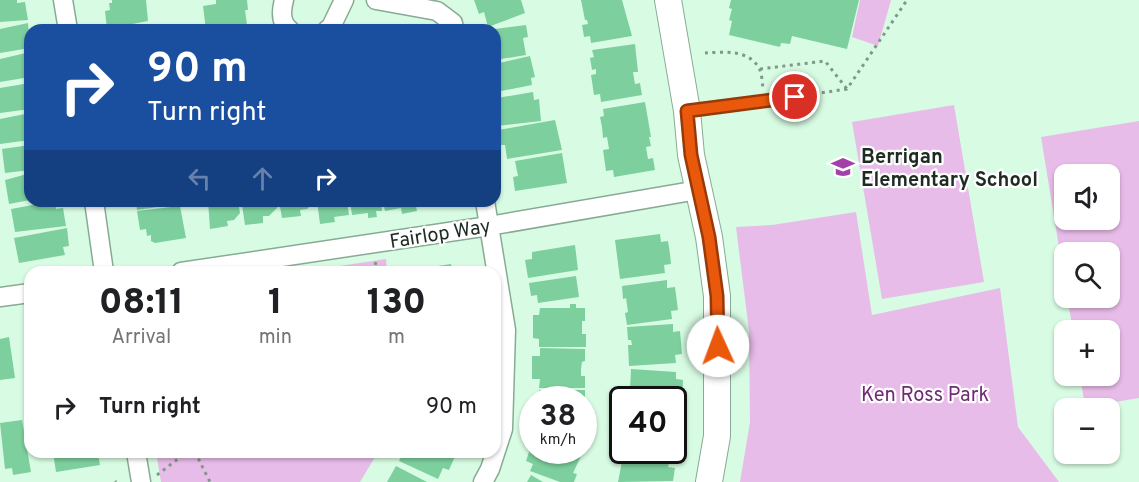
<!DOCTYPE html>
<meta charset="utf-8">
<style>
:root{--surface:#fff;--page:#f2f2f2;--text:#202124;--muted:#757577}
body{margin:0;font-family:Overpass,sans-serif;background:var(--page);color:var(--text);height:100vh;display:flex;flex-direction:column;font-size:22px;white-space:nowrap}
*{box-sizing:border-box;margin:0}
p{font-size:20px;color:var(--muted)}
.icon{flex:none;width:33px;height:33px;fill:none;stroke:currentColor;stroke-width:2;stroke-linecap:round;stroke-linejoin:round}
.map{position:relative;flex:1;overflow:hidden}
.drawer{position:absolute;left:24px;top:266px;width:477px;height:192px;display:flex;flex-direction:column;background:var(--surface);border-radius:18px;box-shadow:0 2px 4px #0004}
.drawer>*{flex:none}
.guide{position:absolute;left:24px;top:24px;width:477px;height:183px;border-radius:18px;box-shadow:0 2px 4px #0004;background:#1a4fa0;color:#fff;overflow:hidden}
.tools{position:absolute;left:1054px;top:164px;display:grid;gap:12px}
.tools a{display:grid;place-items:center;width:66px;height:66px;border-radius:12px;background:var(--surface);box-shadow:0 2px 4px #0004;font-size:30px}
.speed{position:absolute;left:519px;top:386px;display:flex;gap:12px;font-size:30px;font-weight:700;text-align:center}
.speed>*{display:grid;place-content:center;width:78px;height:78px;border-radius:50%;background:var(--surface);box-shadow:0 2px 4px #0004;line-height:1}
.speed small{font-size:15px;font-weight:400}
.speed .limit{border:3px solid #111;border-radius:9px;background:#fff;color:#111}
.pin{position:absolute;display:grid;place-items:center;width:51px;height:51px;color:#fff;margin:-26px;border:3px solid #fff;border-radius:50%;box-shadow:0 2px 6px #0007}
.me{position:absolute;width:66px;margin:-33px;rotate:358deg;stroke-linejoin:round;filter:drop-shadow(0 0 4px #0008)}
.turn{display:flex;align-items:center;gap:21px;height:126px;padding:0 24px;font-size:27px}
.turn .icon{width:78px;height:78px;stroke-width:2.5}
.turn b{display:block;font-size:42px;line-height:51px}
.lanes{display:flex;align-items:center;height:57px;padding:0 24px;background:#0003;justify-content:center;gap:30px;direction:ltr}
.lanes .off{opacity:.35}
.eta{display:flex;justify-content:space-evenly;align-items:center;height:102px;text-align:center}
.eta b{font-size:36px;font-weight:800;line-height:42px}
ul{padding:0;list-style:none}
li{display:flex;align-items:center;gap:18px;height:78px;padding:0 24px}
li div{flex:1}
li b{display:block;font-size:22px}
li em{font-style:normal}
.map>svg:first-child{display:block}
.green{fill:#e8bce9;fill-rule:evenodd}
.building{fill:#7dd09d}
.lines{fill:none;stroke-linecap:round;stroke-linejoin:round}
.lane-casing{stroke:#88aa94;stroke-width:12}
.street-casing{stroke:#88aa94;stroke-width:21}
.secondary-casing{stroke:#88aa94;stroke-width:28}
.path{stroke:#7f9887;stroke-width:3;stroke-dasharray:3 4.5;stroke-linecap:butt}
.lane{stroke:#fff;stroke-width:9}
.street{stroke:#fff;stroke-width:18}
.secondary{stroke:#fff;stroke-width:26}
.route-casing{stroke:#983908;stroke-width:15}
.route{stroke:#ea580c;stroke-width:10}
.labels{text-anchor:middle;stroke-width:4.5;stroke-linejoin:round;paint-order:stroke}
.poi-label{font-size:20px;font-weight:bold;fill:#1d2b22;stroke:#fefefe;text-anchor:start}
.street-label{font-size:20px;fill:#1d2b22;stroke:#fefefe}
.park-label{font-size:20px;fill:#702974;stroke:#fefefe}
</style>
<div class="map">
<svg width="1139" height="482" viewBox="0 0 1139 482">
<rect width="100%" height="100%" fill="#d8fce3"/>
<path class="green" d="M 860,0 L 891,0 L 878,46 L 852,37 Z
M 954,105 L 984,282 L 882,299 L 852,122 Z
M 1139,121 L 1139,398 L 1085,407 L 1080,375 L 1110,375 L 1110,330 L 1073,330 L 1067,297 L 1110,297 L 1110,252 L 1065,252 L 1065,284 L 1041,137 ZM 1065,174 L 1110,174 L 1110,219 L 1065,219 Z
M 856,212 L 872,315 L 1000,288 L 1018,427 L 1059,482 L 740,482 L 750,422 L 749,331 L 736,227 L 772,225 Z
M 386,259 L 387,271 L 306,271 Z
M 156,452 L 378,452 L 360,482 L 161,482 Z"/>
<path class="building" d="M 0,0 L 17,0 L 17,3 L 25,2 L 28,20 L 0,22 Z
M 112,0 L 146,0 L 148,21 L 107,29 L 105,11 L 110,10 L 109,3 L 112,3 Z
M 216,0 L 247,0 L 248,10 L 245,10 L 247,25 L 206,30 L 203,6 L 216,4 Z
M 474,0 L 521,0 L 525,13 L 488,27 L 484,12 L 479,14 Z
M 581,0 L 622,0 L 632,36 L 591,43 L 590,36 L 584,37 L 582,25 L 588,24 L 587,20 L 585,20 Z
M 731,0 L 859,0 L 847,49 L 792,36 L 790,44 L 781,43 L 780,47 L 729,35 L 732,21 L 729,20 L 732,9 L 729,8 Z
M 28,23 L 30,48 L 0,53 L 0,29 Z
M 526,25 L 528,37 L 523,38 L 526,55 L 495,60 L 495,29 Z
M 635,44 L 638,72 L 633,72 L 635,84 L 640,83 L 642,95 L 601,102 L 600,94 L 594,95 L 591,75 L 596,74 L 596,69 L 592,70 L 590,58 L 594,57 L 592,50 Z
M 30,52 L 30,77 L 0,82 L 0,59 Z
M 530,56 L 535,77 L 531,78 L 532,85 L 496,92 L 495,64 Z
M 30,83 L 30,109 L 0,113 L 0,88 Z
M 533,92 L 534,100 L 539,99 L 541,121 L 497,126 L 495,112 L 499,112 L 497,98 Z
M 645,102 L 651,137 L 649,137 L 651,146 L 646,147 L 648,159 L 653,158 L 655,170 L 614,177 L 613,170 L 606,171 L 603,150 L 609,149 L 607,137 L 603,138 L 602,127 L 600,117 L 604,116 L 603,109 Z
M 30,113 L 30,140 L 0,144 L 0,119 Z
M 555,120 L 562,150 L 507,159 L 505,145 L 500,145 L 498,130 Z
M 30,145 L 30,170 L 5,173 L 2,149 Z
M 562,153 L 567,183 L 515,191 L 513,177 L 518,176 L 515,161 Z
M 27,174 L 30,174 L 30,200 L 9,204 L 5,180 Z
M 55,201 L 56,209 L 63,208 L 66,226 L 15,232 L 11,209 Z
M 136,201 L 170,201 L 170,202 L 156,204 L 157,207 L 137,210 Z
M 208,201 L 238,201 L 240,213 L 234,220 L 227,221 L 228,226 L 210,229 Z
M 244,201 L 276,201 L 277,208 L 269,216 L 263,216 L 263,223 L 245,225 L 242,205 L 244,205 Z
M 279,201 L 313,201 L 313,203 L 307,209 L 300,210 L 301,216 L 282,218 Z
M 317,201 L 347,201 L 349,215 L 334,217 L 335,222 L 320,224 Z
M 350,201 L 381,201 L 382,211 L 376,211 L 377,217 L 368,218 L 368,213 L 352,215 Z
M 383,201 L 415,201 L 417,211 L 402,214 L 401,208 L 385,211 Z
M 180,206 L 186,238 L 155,243 L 151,241 L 151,235 L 147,236 L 146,229 L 140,230 L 137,211 Z
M 67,228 L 69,246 L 63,247 L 65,255 L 19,263 L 14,238 Z
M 660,234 L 661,242 L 668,241 L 670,254 L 671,264 L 664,265 L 665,273 L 620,279 L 615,240 Z
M 575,245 L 578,270 L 528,278 L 525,260 L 532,259 L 532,252 Z
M 451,264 L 452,272 L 405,272 L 404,267 L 411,266 L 412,270 Z
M 576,276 L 579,297 L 538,303 L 537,295 L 531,296 L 529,283 Z
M 667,280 L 667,288 L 675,287 L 678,310 L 671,311 L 672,319 L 627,325 L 625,313 L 628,312 L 626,298 L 623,299 L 622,286 Z
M 570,304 L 576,304 L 576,308 L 585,308 L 585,321 L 582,321 L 582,334 L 586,334 L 586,347 L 539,347 L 539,339 L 533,338 L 533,315 L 539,315 L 540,308 L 570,308 Z
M 673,324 L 673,332 L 680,331 L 682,354 L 675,355 L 676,363 L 629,366 L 628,345 L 632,345 L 631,340 L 628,340 L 627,327 Z
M 9,337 L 15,378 L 0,380 L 0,339 Z
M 540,348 L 585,349 L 585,361 L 582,362 L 581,369 L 581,376 L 585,376 L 585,388 L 539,388 L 540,379 L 532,379 L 532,356 L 540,356 Z
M 631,369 L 676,372 L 676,379 L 683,380 L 682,403 L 674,402 L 674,399 L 628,399 L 629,395 L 632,395 L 633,390 L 630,390 Z
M 539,390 L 585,390 L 585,399 L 539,399 Z
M 22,420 L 31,472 L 13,475 L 12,468 L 5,469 L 0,423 Z
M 674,422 L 681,423 L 679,446 L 674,445 Z
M 532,443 L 532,450 L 584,450 L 573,473 L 577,474 L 574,482 L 560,482 L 530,471 L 533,464 L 526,461 Z
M 624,451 L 670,459 L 668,467 L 675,468 L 673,481 L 618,482 Z
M 53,452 L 104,452 L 104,453 L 98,454 L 100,465 L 56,472 Z
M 403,452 L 450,452 L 456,454 L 449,470 L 443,468 L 438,479 L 399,461 Z
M 396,466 L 427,482 L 387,482 Z
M 531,475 L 543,482 L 527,482 Z"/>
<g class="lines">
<g class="lane-casing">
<path id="lane" d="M 690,111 L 795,97"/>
</g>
<g class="street-casing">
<path id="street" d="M 63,0 L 68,30
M 284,0 C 281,11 280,23 290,30
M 376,0 L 437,11 L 453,23 L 454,30
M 327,30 L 331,27 L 344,0
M 94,201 L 104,272
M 181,272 L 489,226 L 698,190
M 0,297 L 30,293
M 136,452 L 141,482
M 483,482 L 490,469 L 503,429 L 506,330 L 485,201"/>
</g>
<g class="secondary-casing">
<path id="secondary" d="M 668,0 L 687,111 L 691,155 L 709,237 L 717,296 L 717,436 L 709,482"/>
</g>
<path class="path" d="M 705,53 C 723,52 748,49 759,68 C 762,73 762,82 763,88
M 760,69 L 825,61 L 847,89
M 807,95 L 847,89 L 907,0
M 373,272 L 376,262
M 195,452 L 210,482
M 157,475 L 187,452
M 115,481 L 116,482"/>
<use href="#lane" class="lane"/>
<use href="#street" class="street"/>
<use href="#secondary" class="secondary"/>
</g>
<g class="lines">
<g class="route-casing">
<path id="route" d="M 718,346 L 717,296 L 709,237 L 691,155 L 687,111 L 795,97"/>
</g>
<use href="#route" class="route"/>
</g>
<defs>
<g id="school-bare" transform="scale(1.8)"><path d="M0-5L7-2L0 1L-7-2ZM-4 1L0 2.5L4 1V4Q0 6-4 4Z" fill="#a241a8" stroke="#fefefe" stroke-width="2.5" paint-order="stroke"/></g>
</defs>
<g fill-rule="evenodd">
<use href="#school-bare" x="843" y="167"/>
</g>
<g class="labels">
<g class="poi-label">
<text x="861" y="163">Berrigan<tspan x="861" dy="23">Elementary School</tspan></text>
</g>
<g class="street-label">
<text transform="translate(440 233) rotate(-9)" y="7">Fairlop Way</text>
</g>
<g class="park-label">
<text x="925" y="401">Ken Ross Park</text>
</g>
</g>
</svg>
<div class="tools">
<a><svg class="icon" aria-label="sound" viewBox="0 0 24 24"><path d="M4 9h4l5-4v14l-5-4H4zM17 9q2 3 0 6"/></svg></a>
<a><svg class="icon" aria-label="search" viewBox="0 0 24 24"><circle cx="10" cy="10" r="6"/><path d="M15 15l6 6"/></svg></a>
<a>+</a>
<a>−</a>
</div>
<div class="speed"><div>38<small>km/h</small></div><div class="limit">40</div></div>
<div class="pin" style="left:795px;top:97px;background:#d93025"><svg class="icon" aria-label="arrive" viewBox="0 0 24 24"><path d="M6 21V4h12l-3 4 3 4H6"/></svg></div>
<svg class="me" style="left:718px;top:346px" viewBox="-20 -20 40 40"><circle r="19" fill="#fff"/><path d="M0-13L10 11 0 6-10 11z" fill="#ea580c"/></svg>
<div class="guide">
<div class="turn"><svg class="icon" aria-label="right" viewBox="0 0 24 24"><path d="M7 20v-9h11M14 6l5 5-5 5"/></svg><div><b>90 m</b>Turn right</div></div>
<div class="lanes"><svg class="icon off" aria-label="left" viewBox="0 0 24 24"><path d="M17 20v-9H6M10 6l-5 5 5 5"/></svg><svg class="icon off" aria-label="ahead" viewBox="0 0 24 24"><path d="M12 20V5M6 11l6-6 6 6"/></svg><svg class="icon" aria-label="right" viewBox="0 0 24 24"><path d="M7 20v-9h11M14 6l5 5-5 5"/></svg></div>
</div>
<section class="drawer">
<div class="eta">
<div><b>08:11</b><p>Arrival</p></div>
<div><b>1</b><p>min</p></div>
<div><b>130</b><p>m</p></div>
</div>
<ul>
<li><svg class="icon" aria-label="right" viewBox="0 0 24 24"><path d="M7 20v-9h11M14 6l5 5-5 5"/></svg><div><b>Turn right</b></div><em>90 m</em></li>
</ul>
</section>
</div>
